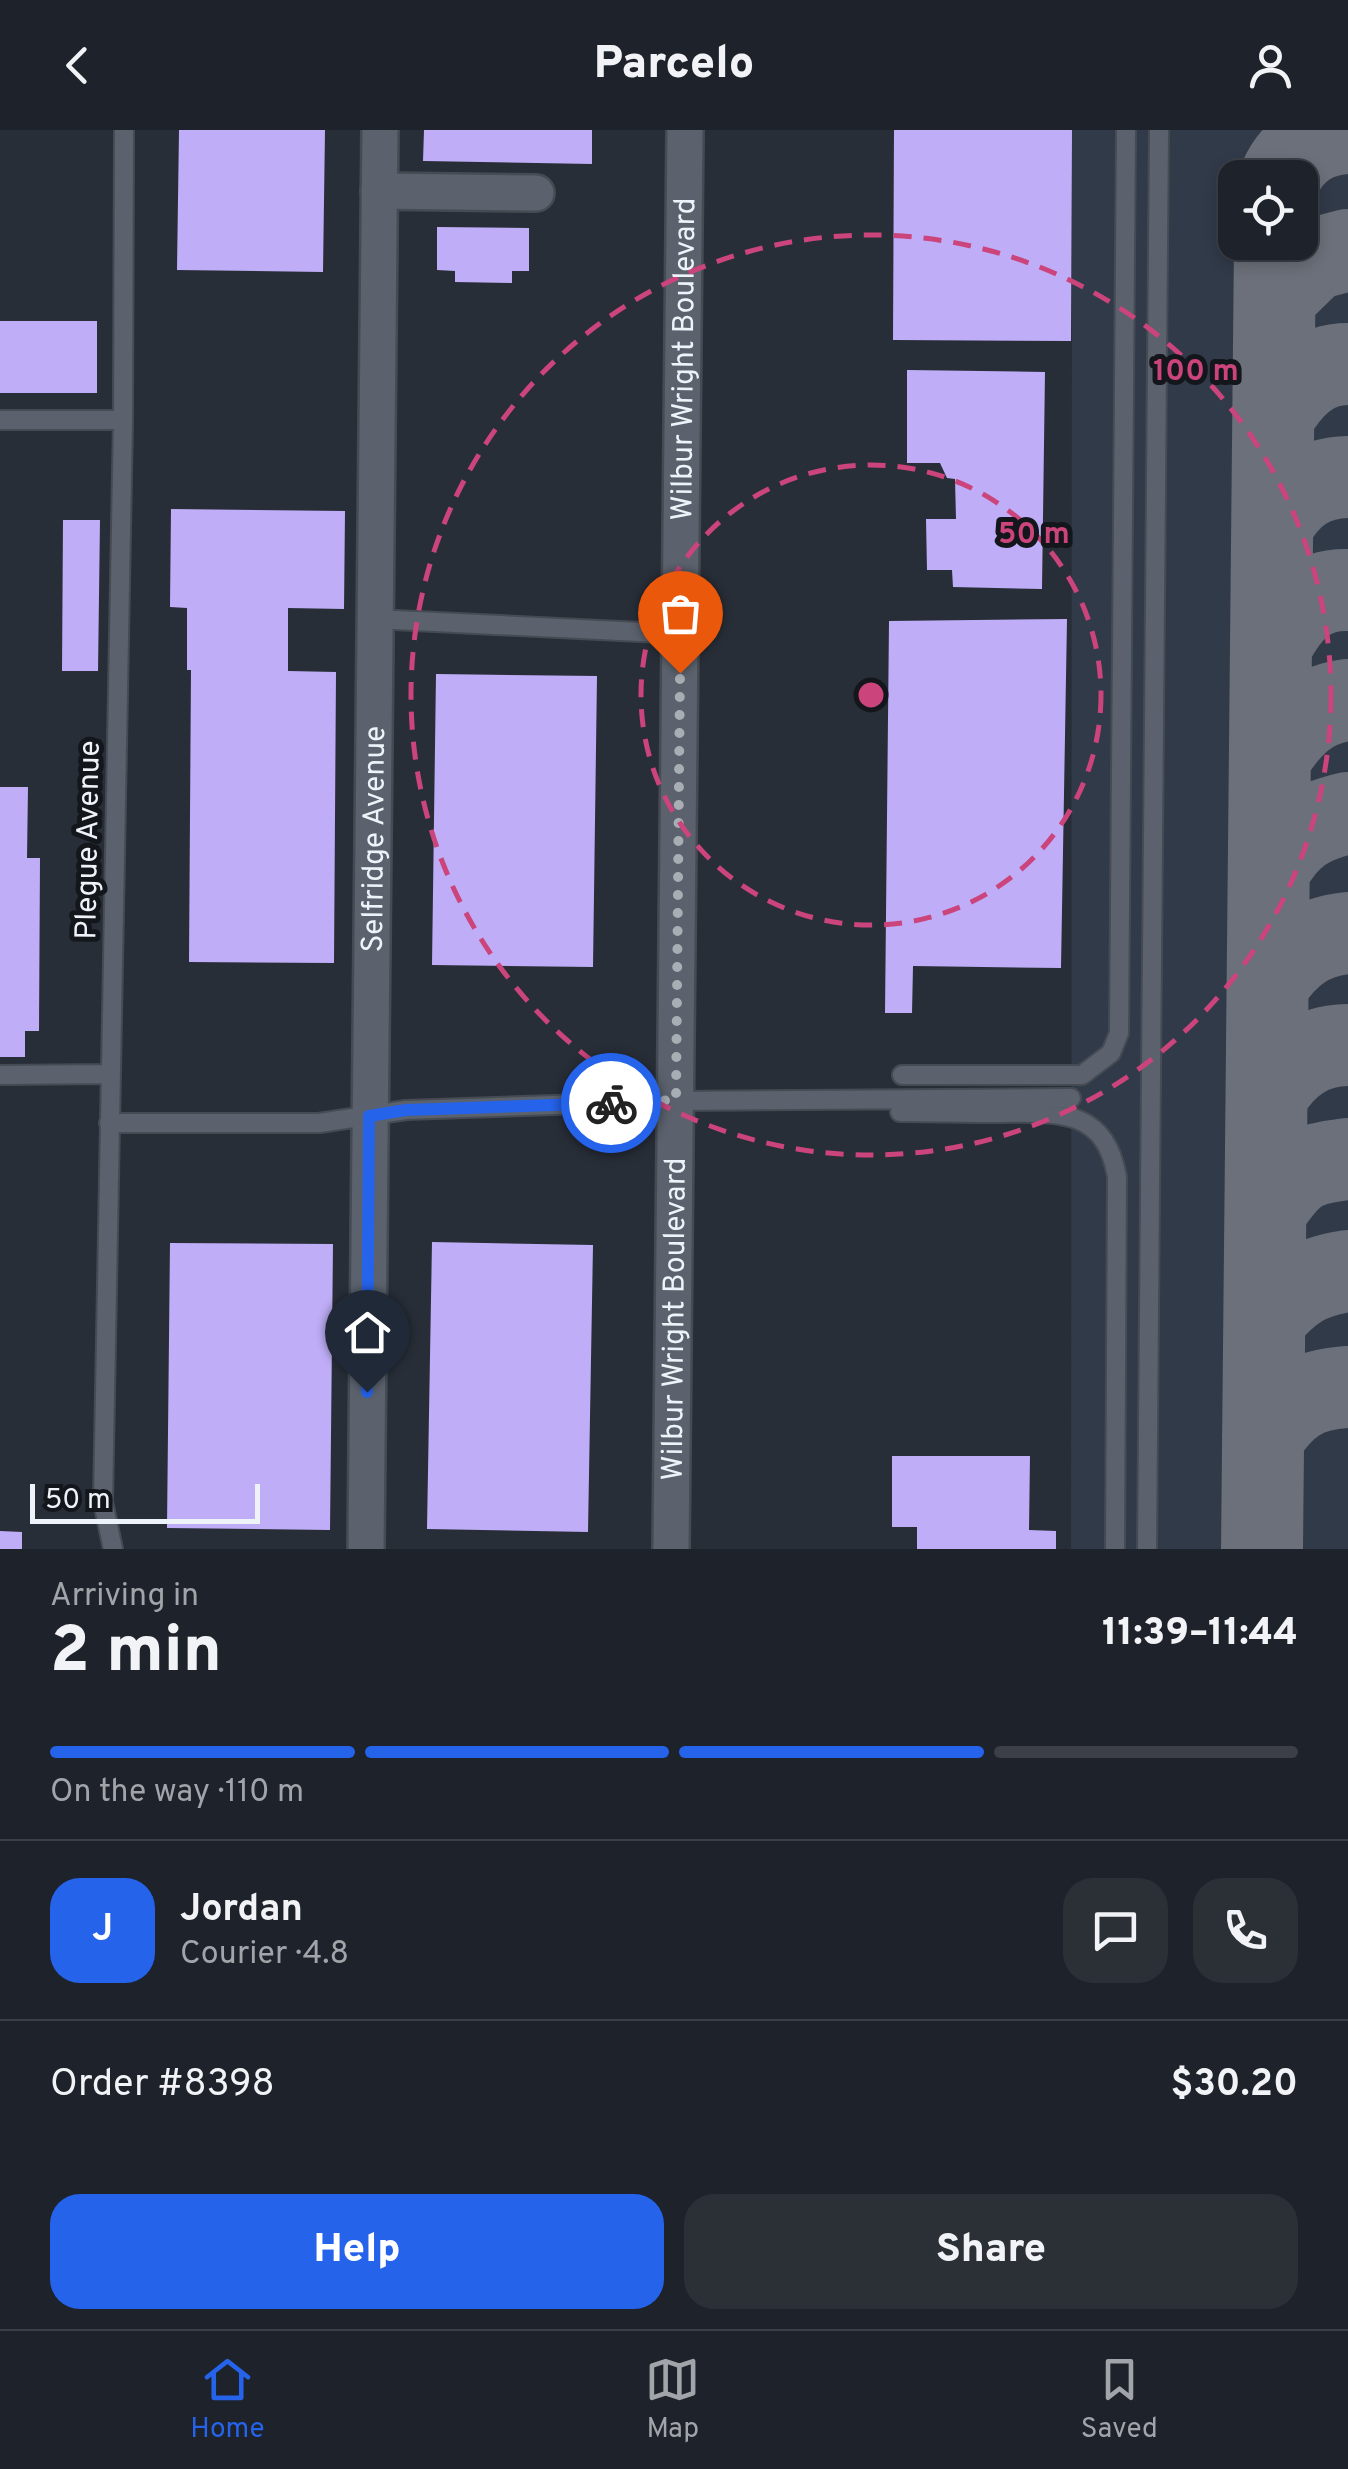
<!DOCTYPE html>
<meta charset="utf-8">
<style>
:root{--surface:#1e222a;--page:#2b2f36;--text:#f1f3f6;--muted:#a1a4a8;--line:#3c3f47;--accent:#2563eb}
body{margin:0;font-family:Overpass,sans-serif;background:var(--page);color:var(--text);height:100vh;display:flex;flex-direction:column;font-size:38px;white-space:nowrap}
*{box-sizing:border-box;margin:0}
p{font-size:32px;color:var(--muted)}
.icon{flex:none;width:55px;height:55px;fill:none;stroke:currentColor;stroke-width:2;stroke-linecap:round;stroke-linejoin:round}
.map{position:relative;height:1419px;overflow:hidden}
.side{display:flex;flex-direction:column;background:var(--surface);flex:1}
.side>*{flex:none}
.controls{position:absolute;left:1218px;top:30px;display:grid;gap:20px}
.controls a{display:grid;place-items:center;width:100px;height:100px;border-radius:20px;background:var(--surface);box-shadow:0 5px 15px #0003,0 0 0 2px var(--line);font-size:50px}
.scale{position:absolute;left:30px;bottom:25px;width:230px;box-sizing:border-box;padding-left:10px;border:5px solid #eef3f9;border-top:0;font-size:28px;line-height:35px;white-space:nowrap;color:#eef3f9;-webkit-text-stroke:8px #13161b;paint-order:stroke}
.pin{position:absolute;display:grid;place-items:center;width:85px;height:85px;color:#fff;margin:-102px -42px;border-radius:50% 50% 50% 0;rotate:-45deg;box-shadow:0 0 10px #0007}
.pin .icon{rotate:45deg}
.courier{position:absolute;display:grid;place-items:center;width:100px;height:100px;margin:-50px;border:8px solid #2563eb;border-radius:50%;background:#fff;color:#222;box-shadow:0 2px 12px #0007}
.overview em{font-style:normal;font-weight:800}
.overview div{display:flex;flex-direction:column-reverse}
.overview{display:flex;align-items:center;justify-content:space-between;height:170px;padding:0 50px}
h1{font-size:65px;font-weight:800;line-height:75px}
.bar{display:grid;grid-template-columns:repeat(4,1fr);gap:15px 10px;align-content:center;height:120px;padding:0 50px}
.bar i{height:12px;border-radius:8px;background:var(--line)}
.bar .current{background:var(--accent)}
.bar p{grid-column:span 4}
.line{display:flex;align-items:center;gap:25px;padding:0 50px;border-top:2px solid var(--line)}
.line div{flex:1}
.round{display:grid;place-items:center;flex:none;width:105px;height:105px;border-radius:30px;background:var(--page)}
.primary-button{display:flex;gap:20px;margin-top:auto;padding:20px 50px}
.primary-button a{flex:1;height:115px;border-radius:30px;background:var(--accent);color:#fff;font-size:40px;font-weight:800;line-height:115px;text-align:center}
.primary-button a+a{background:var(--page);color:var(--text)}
header{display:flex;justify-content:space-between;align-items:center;height:130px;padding:0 50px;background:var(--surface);font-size:45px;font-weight:800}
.dock{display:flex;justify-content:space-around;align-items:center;height:140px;border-top:2px solid var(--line);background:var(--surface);font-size:28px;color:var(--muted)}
.dock a{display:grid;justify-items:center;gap:5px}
.dock .current{color:var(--accent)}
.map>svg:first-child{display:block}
.built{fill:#313a49;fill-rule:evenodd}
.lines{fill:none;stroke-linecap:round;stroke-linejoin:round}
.taxiway{stroke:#6b707a;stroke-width:82}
.building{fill:#bfaef7}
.service-casing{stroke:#464b53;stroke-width:22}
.minor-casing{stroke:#464b53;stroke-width:40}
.service{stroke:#5b626d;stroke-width:18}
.minor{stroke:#5b626d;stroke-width:35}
.done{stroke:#a9aeb5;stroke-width:10;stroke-dasharray:0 18}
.route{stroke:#2563eb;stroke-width:12}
.ring{fill:none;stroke:#cb447b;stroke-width:5;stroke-dasharray:18 12}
.labels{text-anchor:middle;stroke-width:10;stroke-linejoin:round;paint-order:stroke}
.street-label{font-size:30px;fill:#eef3f9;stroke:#13161b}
.centre{fill:#cb447b;stroke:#13161b;stroke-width:5}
.ring-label{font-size:30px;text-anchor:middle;font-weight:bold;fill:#cb447b;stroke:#13161b;stroke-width:10;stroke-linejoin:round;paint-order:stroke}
</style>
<header><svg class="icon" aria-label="back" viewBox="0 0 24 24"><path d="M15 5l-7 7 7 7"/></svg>Parcelo<svg class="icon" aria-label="person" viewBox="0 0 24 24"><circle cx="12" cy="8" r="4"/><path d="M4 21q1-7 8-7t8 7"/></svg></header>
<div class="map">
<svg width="1348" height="1419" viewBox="0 0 1348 1419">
<rect width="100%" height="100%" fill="#282e38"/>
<!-- built -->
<path class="built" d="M1072 0H1348V1419H1071ZM1235 48H1300V112H1235Z"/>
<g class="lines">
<!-- taxiway -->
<path class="taxiway" d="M1280 48C1293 19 1316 5 1348 3
M1275 167 1314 129 1348 120
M1274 285C1292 257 1312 234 1348 234
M1273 394C1291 363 1312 348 1348 347
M1272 514C1290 481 1309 459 1348 460
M1271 626C1291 595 1310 575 1348 570
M1270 739C1289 704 1310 692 1348 683
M1269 853C1290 822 1311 807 1348 803
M1268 964C1286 934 1312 915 1348 915
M1266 1080C1293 1041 1300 1035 1348 1029
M1265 1189C1290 1159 1309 1147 1348 1141
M1263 1307C1287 1272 1305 1260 1348 1257
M1262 1419 1275 112"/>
</g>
<!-- building -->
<path class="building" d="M179 0H325L323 142 177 140Z
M424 0H592V34L423 31Z
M894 0H1072L1071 211 893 210Z
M437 97 529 98V141H512V153L455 152V141L437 140Z
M0 191H97V263H0Z
M907 240 1045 242 1042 459 953 457 952 440H927L926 389H956L955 349 947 348 940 333H907Z
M171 379 345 381 344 479 288 478V541L336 542 334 833 189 832 191 540H187V478L170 477Z
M63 390H100L98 541H62Z
M1067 489 1061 838 913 836 912 883H885L889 491Z
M436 544 597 546 593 837 432 835Z
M0 657H28L27 728H40L39 901H25V927H0Z
M432 1112 593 1115 588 1402 427 1399Z
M170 1113 333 1114 330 1400 167 1398Z
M892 1326H1030L1029 1400 1056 1401V1419H917V1397H892Z
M0 1401 22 1402V1419H0Z"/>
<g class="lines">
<defs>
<path id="service" d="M0 290H123
M375 489 681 504
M0 945 110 944
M902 945H1082L1111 923 1119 903 1126 0
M900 982C932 982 964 983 995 983 1053 983 1105 975 1117 1047L1115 1419
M109 993H319L406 980 676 971 1071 968
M113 1419 103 1372 123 290 124 0
M1147 1419 1159 0"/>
<g id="minor">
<path d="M379 61 536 63"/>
<path id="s1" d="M366 1419 380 0"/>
<path id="s2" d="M671 1419 685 0"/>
</g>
</defs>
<!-- service casing -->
<use href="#service" class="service-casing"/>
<!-- minor casing -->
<use href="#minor" class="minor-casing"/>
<!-- service -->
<use href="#service" class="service"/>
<!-- minor -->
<use href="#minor" class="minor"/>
</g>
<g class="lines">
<!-- done -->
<path class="done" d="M611 973 676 970 680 543"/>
<!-- route -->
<path class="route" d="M367 1262 369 986 406 980 611 973"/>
</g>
<!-- distance rings -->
<g class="ring">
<circle cx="871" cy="565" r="230"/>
<circle cx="871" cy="565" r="460"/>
</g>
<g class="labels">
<!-- street labels -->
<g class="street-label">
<text dy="10" stroke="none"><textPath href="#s2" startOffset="1190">Wilbur Wright Boulevard</textPath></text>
<text dy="10" stroke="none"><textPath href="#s1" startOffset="710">Selfridge Avenue</textPath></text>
<text transform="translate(87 710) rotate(-89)" y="10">Plegue Avenue</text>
<text dy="10" stroke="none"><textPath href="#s2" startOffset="230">Wilbur Wright Boulevard</textPath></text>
</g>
</g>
<circle cx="871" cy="565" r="15" class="centre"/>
<g class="ring-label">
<text x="1196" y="250">100 m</text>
<text x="1034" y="413">50 m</text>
</g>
</svg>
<div class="controls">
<a><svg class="icon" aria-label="locate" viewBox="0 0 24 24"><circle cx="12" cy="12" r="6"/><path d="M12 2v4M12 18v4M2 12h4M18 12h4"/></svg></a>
</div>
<div class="scale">50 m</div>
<div class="pin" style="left:680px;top:543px;background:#ea580c"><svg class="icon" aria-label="bag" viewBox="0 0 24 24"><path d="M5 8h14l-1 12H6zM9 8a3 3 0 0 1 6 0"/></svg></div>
<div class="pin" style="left:367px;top:1262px;background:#1f2937"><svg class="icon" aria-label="home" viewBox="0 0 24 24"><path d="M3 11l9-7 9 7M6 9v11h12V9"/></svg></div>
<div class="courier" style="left:611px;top:973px"><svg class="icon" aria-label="bike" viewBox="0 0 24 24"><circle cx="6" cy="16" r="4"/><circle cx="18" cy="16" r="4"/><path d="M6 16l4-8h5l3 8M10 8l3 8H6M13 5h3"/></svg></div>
</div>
<section class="side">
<div class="overview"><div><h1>2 min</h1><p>Arriving in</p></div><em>11:39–11:44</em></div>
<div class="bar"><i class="current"></i><i class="current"></i><i class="current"></i><i></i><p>On the way · 110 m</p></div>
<div class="line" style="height:180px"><b class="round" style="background:var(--accent);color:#fff">J</b><div><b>Jordan</b><p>Courier · 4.8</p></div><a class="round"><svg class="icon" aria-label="chat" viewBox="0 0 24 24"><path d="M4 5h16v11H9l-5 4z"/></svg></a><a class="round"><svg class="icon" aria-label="phone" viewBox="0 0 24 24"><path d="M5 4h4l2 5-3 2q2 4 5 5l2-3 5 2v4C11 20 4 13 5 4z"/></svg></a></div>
<div class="line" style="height:130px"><div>Order #8398</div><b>$30.20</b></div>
<div class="primary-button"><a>Help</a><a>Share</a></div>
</section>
<nav class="dock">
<a class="current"><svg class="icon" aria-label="home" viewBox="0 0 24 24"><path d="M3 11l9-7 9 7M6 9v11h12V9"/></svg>Home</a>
<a><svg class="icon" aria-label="map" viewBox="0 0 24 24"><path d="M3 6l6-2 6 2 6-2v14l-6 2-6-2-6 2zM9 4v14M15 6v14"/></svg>Map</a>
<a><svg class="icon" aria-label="saved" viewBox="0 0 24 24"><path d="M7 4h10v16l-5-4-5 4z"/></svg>Saved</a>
</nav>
